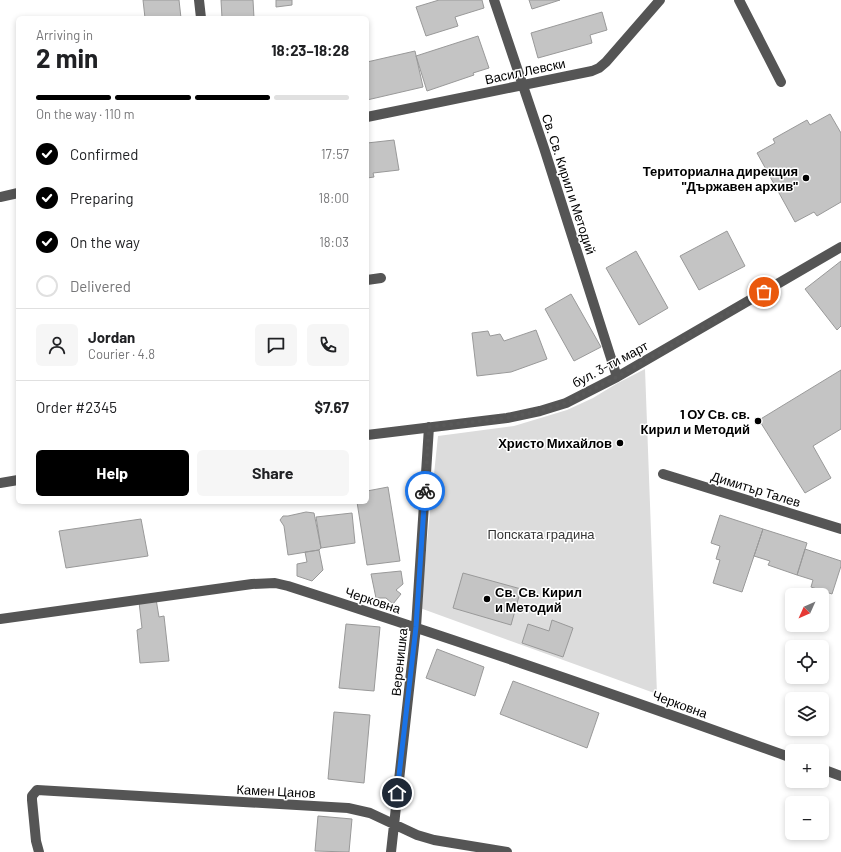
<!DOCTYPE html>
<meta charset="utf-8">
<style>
:root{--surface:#fff;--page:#f6f6f6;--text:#202124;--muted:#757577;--line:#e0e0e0;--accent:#000}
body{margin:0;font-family:Barlow,sans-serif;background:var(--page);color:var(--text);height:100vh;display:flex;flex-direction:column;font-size:15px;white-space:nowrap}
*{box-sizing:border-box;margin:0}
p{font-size:13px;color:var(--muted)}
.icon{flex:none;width:22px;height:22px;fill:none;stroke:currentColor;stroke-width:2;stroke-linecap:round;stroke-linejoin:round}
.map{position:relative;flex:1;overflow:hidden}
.side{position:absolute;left:16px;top:16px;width:353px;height:488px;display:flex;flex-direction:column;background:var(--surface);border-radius:6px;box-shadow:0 2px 6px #0003}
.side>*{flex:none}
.needle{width:26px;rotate:225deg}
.tools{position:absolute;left:785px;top:588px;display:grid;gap:8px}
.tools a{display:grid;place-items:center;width:44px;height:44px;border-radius:6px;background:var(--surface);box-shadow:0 2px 6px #0003;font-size:20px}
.pin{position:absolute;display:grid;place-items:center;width:34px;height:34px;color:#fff;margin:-17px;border:2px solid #fff;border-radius:50%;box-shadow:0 1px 4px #0007}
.courier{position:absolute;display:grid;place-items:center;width:40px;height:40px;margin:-20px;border:3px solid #1a73e8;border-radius:50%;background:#fff;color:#222;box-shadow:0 1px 5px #0007}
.head em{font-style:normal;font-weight:700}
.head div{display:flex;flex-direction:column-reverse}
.head{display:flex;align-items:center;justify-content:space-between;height:68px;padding:0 20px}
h1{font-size:26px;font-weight:700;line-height:30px}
.bar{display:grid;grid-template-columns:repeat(4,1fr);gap:6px 4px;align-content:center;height:48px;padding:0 20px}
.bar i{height:5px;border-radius:3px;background:var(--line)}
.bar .current{background:var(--accent)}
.bar p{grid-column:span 4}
.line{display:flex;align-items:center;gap:10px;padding:0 20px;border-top:1px solid var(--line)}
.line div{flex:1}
.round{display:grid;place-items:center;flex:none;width:42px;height:42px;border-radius:6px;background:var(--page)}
ol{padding:0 20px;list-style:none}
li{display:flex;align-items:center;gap:12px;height:44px}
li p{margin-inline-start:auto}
li .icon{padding:4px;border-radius:50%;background:var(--accent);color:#fff;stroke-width:4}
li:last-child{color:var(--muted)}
li i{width:22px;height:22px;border:2px solid var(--line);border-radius:50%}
.cta{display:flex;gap:8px;margin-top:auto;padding:8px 20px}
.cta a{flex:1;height:46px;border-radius:6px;background:var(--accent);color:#fff;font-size:16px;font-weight:700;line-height:46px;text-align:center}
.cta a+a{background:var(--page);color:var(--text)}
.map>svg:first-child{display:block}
.green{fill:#dcdcdc}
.building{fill:#c4c4c4;stroke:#999}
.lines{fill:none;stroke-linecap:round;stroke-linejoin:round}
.minor{stroke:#555;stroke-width:10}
.done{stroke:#595959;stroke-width:4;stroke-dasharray:0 7.2}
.route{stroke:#1a73e8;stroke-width:5}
.poi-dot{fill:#000;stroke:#fff;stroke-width:1.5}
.labels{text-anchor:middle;stroke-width:3;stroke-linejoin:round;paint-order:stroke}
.street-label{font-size:13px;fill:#000;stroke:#fff}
.poi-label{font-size:13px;font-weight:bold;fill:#000;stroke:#fff;text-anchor:end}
.park-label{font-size:13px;fill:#333;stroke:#fff}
</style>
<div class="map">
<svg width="841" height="852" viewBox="0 0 841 852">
<rect width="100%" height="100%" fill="#fff"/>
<!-- green -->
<path class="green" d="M645 369 657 694 420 608 438 436 514 426 567 410 593 398 616 384Z"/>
<!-- building -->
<path class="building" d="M143 0H179L181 18H145Z
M221 0H253L254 18H222Z
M276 0H292V5L276 7Z
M439 0H482L484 8 455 17 458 26 426 36 416 7Z
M529 0H560L532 9Z
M602 12 607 30 590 35 592 43 538 58 531 33Z
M478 36 489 68 473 73 474 75 427 91 416 56Z
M415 51 423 87 367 100V62Z
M830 114 841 133V202L817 216 814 212 795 222 757 153 775 143 773 139 807 120 810 125Z
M394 140 399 170 373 173 374 177 367 178V143Z
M727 231 745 266 699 290 680 256Z
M636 251 668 308 639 325 606 268Z
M841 261V326L837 330 805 289Z
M571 294 601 347 574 361 545 309Z
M536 330 547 359 511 372 477 376 472 333 488 331 490 336 500 334 504 341Z
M841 370V429L813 446 831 478 805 493 759 420Z
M388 487 400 561 367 565 357 502H367V491Z
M306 512 314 513 321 548 319 550 288 555 284 526 280 520 283 516H288Z
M352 513 355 543 321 548 316 517Z
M720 515 763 529 742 592 713 583 720 560 716 559 720 546 711 543Z
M141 519 148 556 66 568 59 531Z
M763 529 807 543 797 575 768 565 770 561 754 556Z
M805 549 841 561V566L832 594 811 587 813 580 797 575Z
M319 550 323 570 312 581 297 576V564L307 562 305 552Z
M401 571 403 584 396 590 401 594 393 604 386 598H376L371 574Z
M463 573 521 589 511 625 453 608Z
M156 599 159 617 164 616 169 661 140 663 137 630 142 628 139 602Z
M552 620 573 628 563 657 522 643 528 624 549 631Z
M346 624 380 627 374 691 339 688Z
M437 649 484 667 475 696 426 678Z
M513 681 599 713 587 748 500 714Z
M334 712 370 715 364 783 328 779Z
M318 816 352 819 349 852 315 851Z"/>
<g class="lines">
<!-- minor -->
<path class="minor" d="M199 0 201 18
M494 0 544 148 617 377
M739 0 781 82
M367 117 592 71 599 68 606 62 660 0
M0 197 18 193
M367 280 381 278
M367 435 507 418 540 411 566 403 617 377 841 247
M663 474 841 529
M0 483 18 480
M0 619 252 584 275 583 288 586C457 640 625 698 792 758
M822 769 841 776
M39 852 36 841 32 800V796L37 790 348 808 370 813 417 835 434 840 507 852
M391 852 416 627 429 427"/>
</g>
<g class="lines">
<!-- done -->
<path class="done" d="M425 491 429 427 507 418 540 411 566 403 617 377 764 292"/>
<!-- route -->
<path class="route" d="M397 793 416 627 425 491"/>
</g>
<!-- markers -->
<g class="poi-dot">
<circle cx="806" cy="178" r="4"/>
<circle cx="758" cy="421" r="4"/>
<circle cx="620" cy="443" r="4"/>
<circle cx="487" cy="599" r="4"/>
</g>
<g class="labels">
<!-- street labels -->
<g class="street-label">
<text transform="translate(525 71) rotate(-12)" y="5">Васил Левски</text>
<text transform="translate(569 184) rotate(72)" y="5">Св. Св. Кирил и Методий</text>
<text transform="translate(610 364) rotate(-28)" y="5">бул. 3-ти март</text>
<text transform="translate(756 489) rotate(17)" y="5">Димитър Талев</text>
<text transform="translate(373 600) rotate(18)" y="5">Черковна</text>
<text transform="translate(399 662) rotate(-84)" y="5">Веренишка</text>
<text transform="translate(680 704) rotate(20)" y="5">Черковна</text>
<text transform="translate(276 791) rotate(3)" y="5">Камен Цанов</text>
</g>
<!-- poi labels -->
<g class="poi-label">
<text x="798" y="176">Териториална дирекция<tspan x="798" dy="15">"Държавен архив"</tspan></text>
<text x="750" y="419">1 ОУ Св. св.<tspan x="750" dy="15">Кирил и Методий</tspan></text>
<text x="612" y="448">Христо Михайлов</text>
<text x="495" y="597" text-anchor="start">Св. Св. Кирил<tspan x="495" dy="15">и Методий</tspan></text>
</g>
<!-- park labels -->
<g class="park-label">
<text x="541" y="539">Попската градина</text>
</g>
</g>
</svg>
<div class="tools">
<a><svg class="needle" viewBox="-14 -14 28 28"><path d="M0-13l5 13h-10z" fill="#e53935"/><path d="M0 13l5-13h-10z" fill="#757577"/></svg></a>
<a><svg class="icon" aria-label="locate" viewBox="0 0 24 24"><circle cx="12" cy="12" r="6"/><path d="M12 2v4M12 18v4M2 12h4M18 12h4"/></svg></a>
<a><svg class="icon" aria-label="layers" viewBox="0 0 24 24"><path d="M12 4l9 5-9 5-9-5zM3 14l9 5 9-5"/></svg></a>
<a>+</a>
<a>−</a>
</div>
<div class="pin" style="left:764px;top:292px;background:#ea580c"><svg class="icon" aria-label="bag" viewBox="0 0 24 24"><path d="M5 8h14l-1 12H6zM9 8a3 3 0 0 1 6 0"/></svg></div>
<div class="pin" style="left:397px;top:793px;background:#1f2937"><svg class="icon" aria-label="home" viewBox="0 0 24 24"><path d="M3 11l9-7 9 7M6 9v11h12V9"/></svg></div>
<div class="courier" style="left:425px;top:491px"><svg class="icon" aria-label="bike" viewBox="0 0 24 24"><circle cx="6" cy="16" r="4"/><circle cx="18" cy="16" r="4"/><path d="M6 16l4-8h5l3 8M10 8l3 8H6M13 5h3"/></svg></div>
<section class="side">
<div class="head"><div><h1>2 min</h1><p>Arriving in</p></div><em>18:23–18:28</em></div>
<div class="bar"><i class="current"></i><i class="current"></i><i class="current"></i><i></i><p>On the way · 110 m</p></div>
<ol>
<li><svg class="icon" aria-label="check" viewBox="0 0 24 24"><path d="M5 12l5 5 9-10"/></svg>Confirmed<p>17:57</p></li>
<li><svg class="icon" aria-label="check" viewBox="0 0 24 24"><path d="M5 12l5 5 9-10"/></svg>Preparing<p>18:00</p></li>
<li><svg class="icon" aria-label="check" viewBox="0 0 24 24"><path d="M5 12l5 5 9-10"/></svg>On the way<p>18:03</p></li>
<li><i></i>Delivered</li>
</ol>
<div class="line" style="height:72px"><a class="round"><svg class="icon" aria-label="person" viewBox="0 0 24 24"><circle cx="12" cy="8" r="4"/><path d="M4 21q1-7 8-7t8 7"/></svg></a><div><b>Jordan</b><p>Courier · 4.8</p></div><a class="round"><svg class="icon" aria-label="chat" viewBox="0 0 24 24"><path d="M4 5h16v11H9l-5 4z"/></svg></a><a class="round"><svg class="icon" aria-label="phone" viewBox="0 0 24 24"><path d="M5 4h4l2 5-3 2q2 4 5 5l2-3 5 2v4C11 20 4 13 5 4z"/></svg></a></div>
<div class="line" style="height:52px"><div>Order #2345</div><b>$7.67</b></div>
<div class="cta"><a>Help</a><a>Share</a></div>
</section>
</div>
